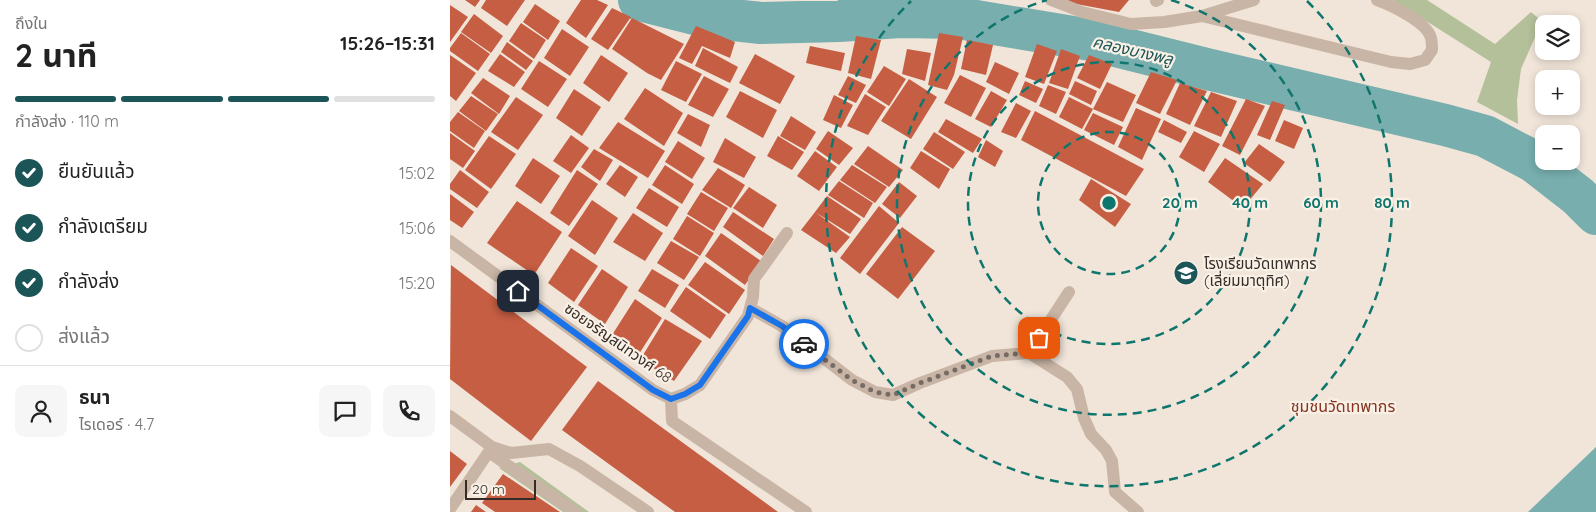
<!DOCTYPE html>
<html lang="th">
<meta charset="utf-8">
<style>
:root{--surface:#fff;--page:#f6f6f6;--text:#222;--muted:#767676;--line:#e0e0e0;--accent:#1c5557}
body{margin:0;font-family:Quicksand,"Noto Sans Thai",sans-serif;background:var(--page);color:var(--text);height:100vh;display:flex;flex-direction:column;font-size:19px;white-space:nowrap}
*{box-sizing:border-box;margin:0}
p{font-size:16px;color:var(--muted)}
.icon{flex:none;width:28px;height:28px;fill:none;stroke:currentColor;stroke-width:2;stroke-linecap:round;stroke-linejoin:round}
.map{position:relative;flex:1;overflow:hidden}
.details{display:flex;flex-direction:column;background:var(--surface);width:450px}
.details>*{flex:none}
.fabs{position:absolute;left:1085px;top:15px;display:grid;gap:10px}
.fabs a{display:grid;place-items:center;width:45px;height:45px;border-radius:10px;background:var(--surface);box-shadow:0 2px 8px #0003;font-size:25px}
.scale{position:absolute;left:15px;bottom:12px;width:71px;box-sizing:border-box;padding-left:5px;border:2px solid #352b27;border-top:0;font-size:14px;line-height:18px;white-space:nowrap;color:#352b27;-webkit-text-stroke:4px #f9f0e6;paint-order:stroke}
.pin{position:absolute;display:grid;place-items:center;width:42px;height:42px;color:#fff;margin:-21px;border-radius:10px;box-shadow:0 2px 8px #0006}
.courier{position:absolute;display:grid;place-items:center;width:50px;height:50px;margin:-25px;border:4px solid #1a73e8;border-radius:50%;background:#fff;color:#222;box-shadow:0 1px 6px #0007}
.overview em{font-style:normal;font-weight:700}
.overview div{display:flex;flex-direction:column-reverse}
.overview{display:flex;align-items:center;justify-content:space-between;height:85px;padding:0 15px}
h1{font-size:32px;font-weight:700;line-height:38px}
.bar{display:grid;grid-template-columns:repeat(4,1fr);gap:8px 5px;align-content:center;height:60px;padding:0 15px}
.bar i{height:6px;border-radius:4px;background:var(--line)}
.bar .active{background:var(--accent)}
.bar p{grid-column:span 4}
.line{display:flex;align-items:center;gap:12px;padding:0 15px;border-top:1px solid var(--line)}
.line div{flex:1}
.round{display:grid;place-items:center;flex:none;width:52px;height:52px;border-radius:10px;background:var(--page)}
ol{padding:0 15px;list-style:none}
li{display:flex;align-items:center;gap:15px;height:55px}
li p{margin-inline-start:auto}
li .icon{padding:5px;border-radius:50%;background:var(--accent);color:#fff;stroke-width:4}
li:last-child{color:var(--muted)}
li i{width:28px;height:28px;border:2px solid var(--line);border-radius:50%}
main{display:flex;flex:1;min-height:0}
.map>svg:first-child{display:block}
.green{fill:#b4c09a}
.water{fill:#78aeae}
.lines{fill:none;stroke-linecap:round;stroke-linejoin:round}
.river{stroke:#78aeae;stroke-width:42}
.building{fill:#c65e43}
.minor{stroke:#c9b5a5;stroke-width:12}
.done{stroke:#776c65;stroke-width:5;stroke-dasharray:0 9}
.route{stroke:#1a73e8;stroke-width:6}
.ring{fill:none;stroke:#0f766e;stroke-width:2.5;stroke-dasharray:9 6}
.labels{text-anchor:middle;stroke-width:4.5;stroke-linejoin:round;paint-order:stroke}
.poi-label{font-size:15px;fill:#352b27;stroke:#f9f0e6;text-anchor:start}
.street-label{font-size:15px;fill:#352b27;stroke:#f9f0e6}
.water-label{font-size:16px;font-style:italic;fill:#1c5557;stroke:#f9f0e6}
.neighbourhood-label{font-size:16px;fill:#843420;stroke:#f9f0e6}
.centre{fill:#0f766e;stroke:#f9f0e6;stroke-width:2.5}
.ring-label{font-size:15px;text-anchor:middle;font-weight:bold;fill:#0f766e;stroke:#f9f0e6;stroke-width:4.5;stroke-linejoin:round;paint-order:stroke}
</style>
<main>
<section class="details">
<div class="overview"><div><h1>2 นาที</h1><p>ถึงใน</p></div><em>15:26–15:31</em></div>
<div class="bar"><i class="active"></i><i class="active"></i><i class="active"></i><i></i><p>กำลังส่ง · 110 m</p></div>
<ol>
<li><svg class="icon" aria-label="check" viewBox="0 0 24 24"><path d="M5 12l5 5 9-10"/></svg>ยืนยันแล้ว<p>15:02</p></li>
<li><svg class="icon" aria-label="check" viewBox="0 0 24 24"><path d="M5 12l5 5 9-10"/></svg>กำลังเตรียม<p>15:06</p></li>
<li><svg class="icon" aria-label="check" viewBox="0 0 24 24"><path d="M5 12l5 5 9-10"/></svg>กำลังส่ง<p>15:20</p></li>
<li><i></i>ส่งแล้ว</li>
</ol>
<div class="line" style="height:90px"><a class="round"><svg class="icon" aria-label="person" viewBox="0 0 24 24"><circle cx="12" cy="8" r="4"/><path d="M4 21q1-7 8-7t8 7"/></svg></a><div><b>ธนา</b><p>ไรเดอร์ · 4.7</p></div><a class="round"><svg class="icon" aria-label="chat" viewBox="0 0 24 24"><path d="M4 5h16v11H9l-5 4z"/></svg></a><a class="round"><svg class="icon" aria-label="phone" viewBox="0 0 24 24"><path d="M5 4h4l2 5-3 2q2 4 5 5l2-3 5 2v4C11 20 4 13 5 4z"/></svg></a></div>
</section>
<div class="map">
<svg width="1146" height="512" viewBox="0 0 1146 512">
<rect width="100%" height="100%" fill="#f1e5d9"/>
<!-- green -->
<path class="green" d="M943 0H977L1045 44 1081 12 1092 21 1071 69 1067 100 1068 124 1027 102 1041 62Z
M70 462 139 512H113L49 468Z"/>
<!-- water -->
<path class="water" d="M1146 447V512H1078Z"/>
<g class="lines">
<!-- river -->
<path class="river" d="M189 0 256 17 311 23 389 21 451 17 508 18 641 40 757 69 995 125 1035 136 1083 161 1128 196 1146 214"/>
</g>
<!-- building -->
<path class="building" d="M15 0H30L25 7Z
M36 0H75L57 26 31 8Z
M131 0H147L158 5 136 38 116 23Z
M618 0H679L669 12 621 3Z
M85 4 110 21 98 40 73 22Z
M0 5 18 17 0 42Z
M162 8 181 17 158 50 141 39Z
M24 14 53 36 41 53 11 32Z
M182 18 234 44 211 80 197 73 162 49Z
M71 23 96 40 84 59 59 41Z
M246 26 285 42 280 58 252 46 242 64 229 58Z
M112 29 139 47 120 76 94 58Z
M11 33 40 54 28 71 0 51V48Z
M489 33 513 37 504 75 497 90 478 85Z
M406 36 431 40 421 79 398 73Z
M517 40 543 45 536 75 511 69Z
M57 42 83 61 76 70 51 52Z
M587 44 607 51 594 84 575 77Z
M360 46 395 53 391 71 356 63Z
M253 48 288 67 280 83 245 66Z
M457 49 481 53 475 81 452 74Z
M611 49 630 56 618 89 599 83Z
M50 54 75 72 64 87 38 71Z
M305 54 345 76 330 104 289 83Z
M0 55 26 73 6 101 0 96Z
M151 55 178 73 159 102 133 83Z
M639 55 662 64 650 89 627 78Z
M89 61 117 79 98 107 71 89Z
M226 61 252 74 236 102 211 90Z
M545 62 569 73 559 94 536 82Z
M434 66 456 79 439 106 417 92Z
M701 72 727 80 710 114 686 103Z
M510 75 536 88 521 117 494 103Z
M254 76 279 89 263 117 238 105Z
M398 76 416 85 406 103 388 95Z
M33 78 60 96 49 114 21 93Z
M459 79 487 97 461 139 431 121Z
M575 81 593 89 586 103 569 95Z
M625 81 647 91 641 105 619 94Z
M657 82 686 95 673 122 643 109Z
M730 83 757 91 740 125 716 114Z
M598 85 616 92 606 114 589 106Z
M195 88 233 113 214 146 174 119Z
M124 89 151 107 132 136 106 118Z
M290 91 327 110 313 138 276 117Z
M541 91 557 100 541 127 525 119Z
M761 92 787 101 771 137 744 126Z
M415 94 436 107 418 135 397 126Z
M384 95 403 105 391 128 373 120Z
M21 96 48 114 36 131 9 111Z
M66 97 93 115 68 150 41 132Z
M619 97 643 109 632 129 609 117Z
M796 99 815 106 790 155 772 146Z
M822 101 835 105 820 140 807 135Z
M566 103 581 111 566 138 551 132Z
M686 108 711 119 692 160 668 147Z
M585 111 694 169 676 196 571 140Z
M8 112 35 131 24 148 0 131V122Z
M643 113 673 127 664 145 634 130Z
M238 114 260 125 251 147 227 133Z
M341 116 366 132 355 150 330 136Z
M496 119 532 139 523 153 488 132Z
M714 120 737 132 731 143 708 132Z
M834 120 853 128 844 149 825 141Z
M168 122 215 151 198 178 149 148Z
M378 131 403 148 389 165 366 149Z
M744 131 770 144 754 172 729 157Z
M484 132 515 152 503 169 473 149Z
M0 133 25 151 13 168 0 159Z
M121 135 139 148 121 173 103 161Z
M39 136 66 154 41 189 15 170Z
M328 136 354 152 342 170 317 156Z
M275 138 306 157 294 178 263 162Z
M536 140 553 151 545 167 528 157Z
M228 141 255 158 242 179 215 162Z
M809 144 835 162 820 182 794 163Z
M418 146 453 170 439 187 404 164Z
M144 149 163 160 150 181 131 167Z
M365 151 387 167 369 191 347 176Z
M471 151 500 169 489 189 460 168Z
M83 158 110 176 91 204 65 186Z
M775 158 813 184 793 208 758 182Z
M170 165 188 177 175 197 156 184Z
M215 165 244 184 232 204 202 185Z
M402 165 437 187 425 203 390 180Z
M268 168 295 185 281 208 252 190Z
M10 170 39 192 27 208 0 189V184Z
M127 170 148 184 119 226 100 213Z
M641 179 681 204 665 227 629 200Z
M389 181 423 203 414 218 378 195Z
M449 182 467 196 450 218 432 204Z
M299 187 327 205 313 228 283 208Z
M199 188 229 207 217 227 186 208Z
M251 192 278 208 264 231 237 214Z
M0 194 24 212 12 228 0 220Z
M377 196 411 219 400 234 365 212Z
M142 200 168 218 145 255 118 236Z
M67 201 112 232 84 275 37 243Z
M429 206 449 223 410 274 390 258Z
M283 212 324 239 313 256 273 227Z
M365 212 400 237 386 253 351 230Z
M183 213 213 233 195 261 163 242Z
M237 216 264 233 250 256 223 239Z
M452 227 485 251 448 299 416 274Z
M271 233 311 261 295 285 255 256Z
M221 241 249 257 234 280 207 263Z
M121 248 148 266 124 302 98 283Z
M255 262 295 290 279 314 238 285Z
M1 265 137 367 81 441 0 379Z
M152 269 178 287 155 324 128 305Z
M202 269 229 285 215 308 188 291Z
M236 287 276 315 260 339 220 311Z
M185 299 212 318 189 354 162 335Z
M215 319 252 341 224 381 190 360Z
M148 381 328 512H225L112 430Z
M0 451 17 464 0 487Z
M53 474 110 512H45L32 503Z
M26 505 36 512H21Z"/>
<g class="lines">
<!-- minor -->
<path class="minor" d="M601 0 632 12 681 24 714 22 752 16 804 0
M706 1 708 0
M752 16 941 62 960 64 975 60 982 50C982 47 982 42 981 38 977 22 941 5 927 0
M0 241 203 390 221 399 235 394 250 385 298 316 303 297 304 279 337 233
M300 308 332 326 402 380 425 392 443 395 470 383 542 356 579 353 617 377 627 389 634 418 641 434 656 450 662 461 665 492 688 512
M579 353 619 292
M221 399 222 421 356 512
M0 416 42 447 0 509
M42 447 61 453 99 449 130 466 198 512
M39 452 125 512"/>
</g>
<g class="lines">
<!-- done -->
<path class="done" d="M354 344 402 380 425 392 443 395 470 383 542 356 579 353 589 338"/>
<!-- route -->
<path class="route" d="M68 291 203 390 221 399 235 394 250 385 298 316 300 308 332 326 354 344"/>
</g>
<!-- distance rings -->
<g class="ring">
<circle cx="659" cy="203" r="71"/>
<circle cx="659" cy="203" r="141"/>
<path d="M721 0A212 212 0 1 1 597 0"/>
<path d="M857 1A283 283 0 1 1 461 1"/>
</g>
<!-- icons -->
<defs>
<symbol id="school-disc" viewBox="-11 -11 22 22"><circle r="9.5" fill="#1c5557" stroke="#f9f0e6"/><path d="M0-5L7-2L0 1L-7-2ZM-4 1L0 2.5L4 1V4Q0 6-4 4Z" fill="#fff"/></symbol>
</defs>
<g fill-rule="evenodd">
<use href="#school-disc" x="722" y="259" width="28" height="28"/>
</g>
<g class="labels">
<!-- poi labels -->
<g class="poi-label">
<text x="754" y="269">โรงเรียนวัดเทพากร<tspan x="754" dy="17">(เลี่ยมมาตุทิศ)</tspan></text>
</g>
<!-- street labels -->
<g class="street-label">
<text transform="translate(168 343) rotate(35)" y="5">ซอยจรัญสนิทวงศ์ 68</text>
</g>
<!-- water labels -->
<g class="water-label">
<text transform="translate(683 50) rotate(13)" y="6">คลองบางพลู</text>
</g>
<!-- neighbourhood labels -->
<g class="neighbourhood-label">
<text x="893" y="412">ชุมชนวัดเทพากร</text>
</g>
</g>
<circle cx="659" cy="203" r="8" class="centre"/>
<g class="ring-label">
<text x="730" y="208">20 m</text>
<text x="800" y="208">40 m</text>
<text x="871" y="208">60 m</text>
<text x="942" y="208">80 m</text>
</g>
</svg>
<div class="fabs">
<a><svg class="icon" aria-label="layers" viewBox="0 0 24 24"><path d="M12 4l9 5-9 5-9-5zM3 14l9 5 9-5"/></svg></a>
<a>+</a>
<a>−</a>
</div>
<div class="scale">20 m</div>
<div class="pin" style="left:589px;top:338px;background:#ea580c"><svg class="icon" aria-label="bag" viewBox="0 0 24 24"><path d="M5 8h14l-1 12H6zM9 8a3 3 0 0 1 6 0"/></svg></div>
<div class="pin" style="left:68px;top:291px;background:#1f2937"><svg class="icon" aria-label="home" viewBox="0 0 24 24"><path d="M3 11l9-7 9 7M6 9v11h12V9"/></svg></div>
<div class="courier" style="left:354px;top:344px"><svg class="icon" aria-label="car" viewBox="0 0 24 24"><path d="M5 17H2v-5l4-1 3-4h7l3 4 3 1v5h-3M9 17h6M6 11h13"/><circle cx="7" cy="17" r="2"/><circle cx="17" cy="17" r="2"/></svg></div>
</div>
</main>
